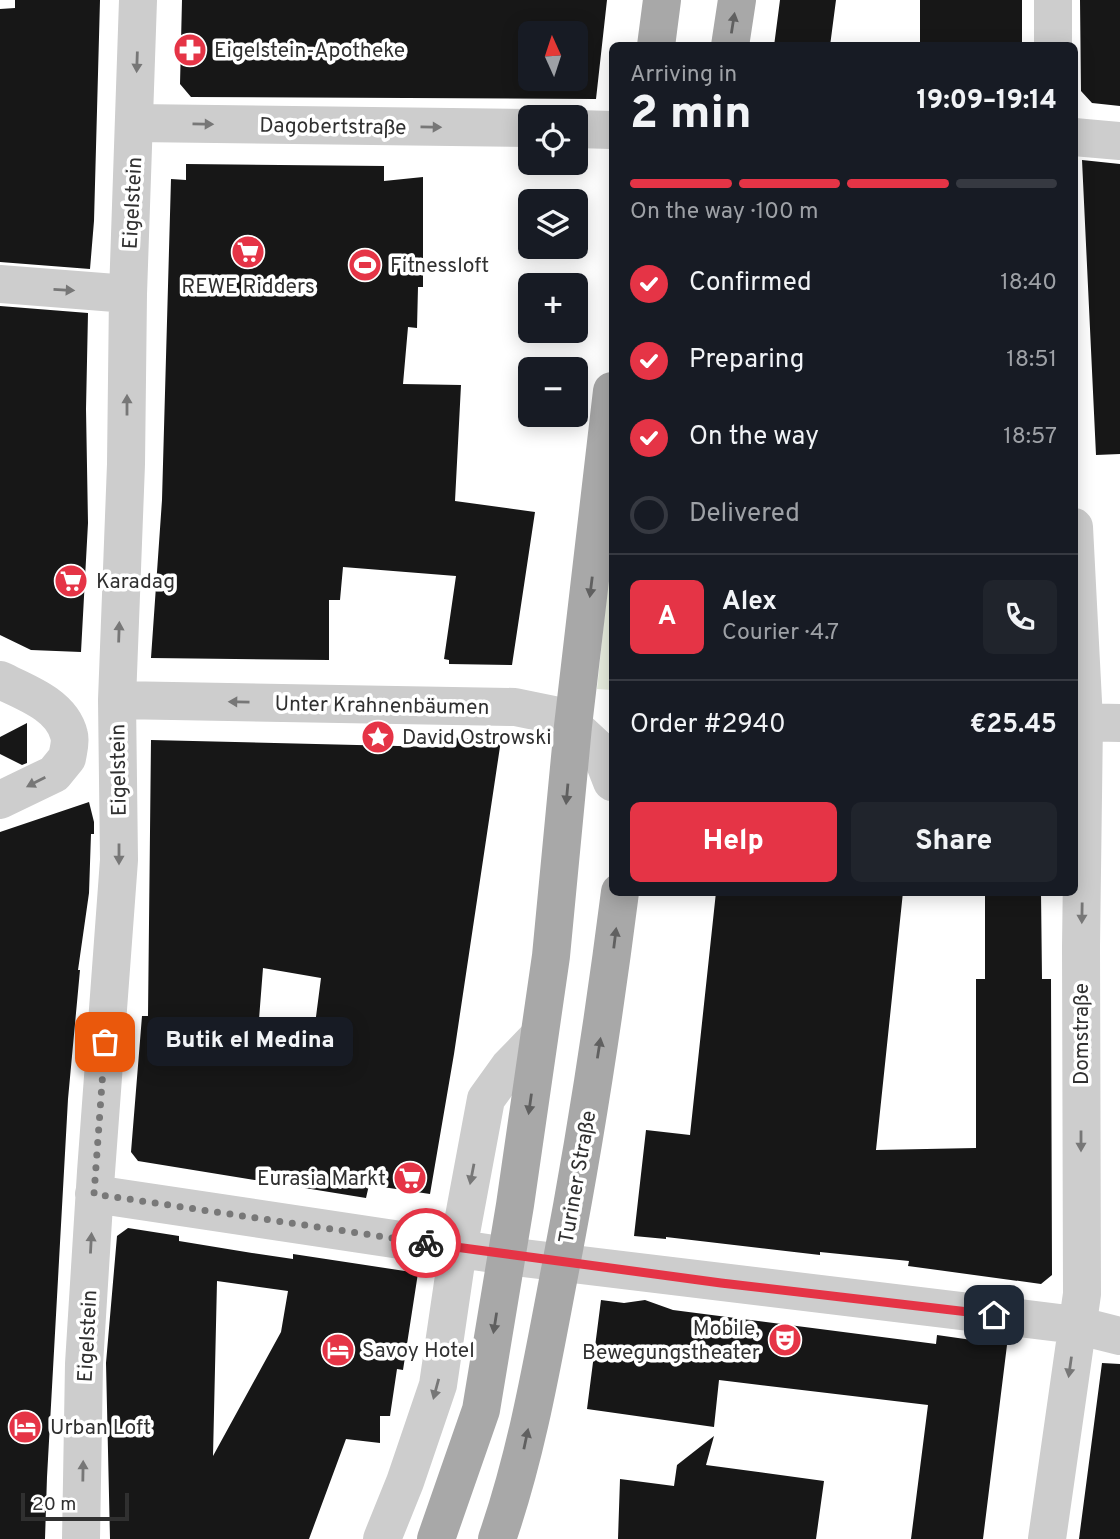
<!DOCTYPE html>
<meta charset="utf-8">
<style>
:root{--surface:#171b24;--page:#20242c;--text:#f1f3f6;--muted:#9ea1a6;--line:#363941;--accent:#e53446}
body{margin:0;font-family:Overpass,sans-serif;background:var(--page);color:var(--text);height:100vh;display:flex;flex-direction:column;font-size:26px;white-space:nowrap}
*{box-sizing:border-box;margin:0}
p{font-size:23px;color:var(--muted)}
.icon{flex:none;width:38px;height:38px;fill:none;stroke:currentColor;stroke-width:2;stroke-linecap:round;stroke-linejoin:round}
.map{position:relative;flex:1;overflow:hidden}
.sheet{position:absolute;left:609px;top:42px;width:469px;height:854px;display:flex;flex-direction:column;background:var(--surface);border-radius:10px;box-shadow:0 4px 18px #0003}
.sheet>*{flex:none}
.needle{width:46px;rotate:357deg}
.tools{position:absolute;left:518px;top:21px;display:grid;gap:14px}
.tools a{display:grid;place-items:center;width:70px;height:70px;border-radius:10px;background:var(--surface);box-shadow:0 4px 18px #0003;font-size:35px}
.scale{position:absolute;left:21px;bottom:18px;width:108px;box-sizing:border-box;padding-left:7px;border:4px solid #303030;border-top:0;font-size:19px;line-height:24px;white-space:nowrap;color:#303030;-webkit-text-stroke:5px #fff;paint-order:stroke}
.pin{position:absolute;display:grid;place-items:center;width:60px;height:60px;color:#fff;margin:-30px;border-radius:14px;box-shadow:0 4px 10px #0006}
.courier{position:absolute;display:grid;place-items:center;width:70px;height:70px;margin:-35px;border:5px solid #e53446;border-radius:50%;background:#fff;color:#222;box-shadow:0 2px 9px #0007}
.bubble{position:absolute;height:49px;border-radius:10px;background:var(--surface);box-shadow:0 4px 18px #0003;font-size:23px;font-weight:800;line-height:49px;text-align:center}
.headline em{font-style:normal;font-weight:800}
.headline div{display:flex;flex-direction:column-reverse}
.headline{display:flex;align-items:center;justify-content:space-between;height:119px;padding:0 21px}
h1{font-size:46px;font-weight:800;line-height:52px}
.bar{display:grid;grid-template-columns:repeat(4,1fr);gap:10px 7px;align-content:center;height:84px;padding:0 21px}
.bar i{height:9px;border-radius:5px;background:var(--line)}
.bar .active{background:var(--accent)}
.bar p{grid-column:span 4}
.line{display:flex;align-items:center;gap:18px;padding:0 21px;border-top:2px solid var(--line)}
.line div{flex:1}
.round{display:grid;place-items:center;flex:none;width:74px;height:74px;border-radius:10px;background:var(--page)}
ol{padding:0 21px;list-style:none}
li{display:flex;align-items:center;gap:21px;height:77px}
li p{margin-inline-start:auto}
li .icon{padding:7px;border-radius:50%;background:var(--accent);color:#fff;stroke-width:4}
li:last-child{color:var(--muted)}
li i{width:38px;height:38px;border:4px solid var(--line);border-radius:50%}
.action{display:flex;gap:14px;margin-top:auto;padding:14px 21px}
.action a{flex:1;height:80px;border-radius:10px;background:var(--accent);color:#fff;font-size:28px;font-weight:800;line-height:80px;text-align:center}
.action a+a{background:var(--page);color:var(--text)}
.map>svg:first-child{display:block}
.green{fill:#e7edde}
.building{fill:#171717;fill-rule:evenodd}
.lines{fill:none;stroke-linecap:round;stroke-linejoin:round}
.minor{stroke:#cdcdcd;stroke-width:38}
.primary{stroke:#a8a8a8;stroke-width:38}
.oneway{fill:#606060}
.oneway2{fill:#777}
.done{stroke:#787878;stroke-width:7;stroke-dasharray:0 12.6}
.route{stroke:#e53446;stroke-width:9}
.labels{text-anchor:middle;stroke-width:7;stroke-linejoin:round;paint-order:stroke}
.poi-label{font-size:21px;fill:#303030;stroke:#fff;text-anchor:start}
.street-label{font-size:21px;fill:#303030;stroke:#fff}
</style>
<div class="map">
<svg width="1120" height="1539" viewBox="0 0 1120 1539">
<rect width="100%" height="100%" fill="#fff"/>
<!-- green -->
<path class="green" d="M612 543V690L597 689Z"/>
<!-- building -->
<path class="building" d="M15 0H100L94 221 90 269 0 262V9L15 8Z
M182 0H607L596 99 191 97 180 84ZM530 33H576V79H530Z
M780 0H836L830 46H774Z
M920 0H1022V46H920Z
M1080 0H1120V106L1092 103 1081 91Z
M1082 160 1120 164V454L1096 455Z
M186 164 384 166V181L423 177V287H418L417 328 408 327 403 384 461 385 455 501 535 512 512 665 449 664V660L444 659 456 576 343 567 340 600H329V660L151 658 162 500 171 179 186 180Z
M0 306 88 313 86 409 88 523 81 652 31 650 0 635Z
M27 723V763L22 765 0 754V737Z
M441 737 501 740 454 1054 430 1194 369 1185 366 1198 138 1161 131 1152 142 1016H148L151 740 439 747ZM263 968 321 978 313 1040 258 1032Z
M89 802 94 822V834H91L89 893 78 970H80L68 1099 47 1477 45 1539H0V832Z
M716 892H903L876 1150 976 1148V979H985V892H1041L1042 979H1051L1052 1275 1041 1284 908 1266 909 1261 820 1252V1255L666 1237V1239L634 1236 646 1130 690 1135Z
M128 1228 179 1236V1241L252 1253 293 1259V1254L418 1273 403 1370 397 1369 390 1416H380V1443L346 1439 309 1539H110L106 1363 117 1236ZM217 1281 288 1291 281 1332 213 1456Z
M601 1300 624 1303 645 1300 673 1310 936 1344 937 1335 1007 1345 983 1539H911L928 1405 719 1380 714 1427 587 1409Z
M1102 1363 1120 1364V1539H1079Z
M714 1436 706 1465 824 1481 816 1539H618L620 1479 674 1486 677 1465Z"/>
<g class="lines">
<!-- minor -->
<path class="minor" d="M1053 0V46
M135 123 530 128
M576 129 612 130
M1074 137 1120 141
M0 284 128 294
M0 680C25 692 62 705 69 735 71 742 68 752 67 758
M117 700 515 707 559 716 573 726 600 751 612 782
M1074 722 1120 723
M0 800 54 774 67 758
M94 1194 507 1256 1076 1325 1120 1336
M81 1539 84 1364 96 1172 119 860 117 700 126 464 128 294 138 0
M382 1539 405 1482 438 1385 458 1249 486 1099 509 1067 539 1036
M1047 1539 1082 1294 1081 947 1084 721 1074 527"/>
<!-- primary -->
<path class="primary" d="M656 46 662 0
M730 46 737 0
M436 1539 481 1410 515 1205 551 956 573 726 612 391
M497 1539C528 1450 543 1358 561 1265 585 1141 604 1017 620 892"/>
</g>
<!-- one-way arrows -->
<defs><path id="oneway-solid" d="M-6-.8H1V-3.2L6.5 0L1 3.2V.8H-6Z" transform="scale(1.75)"/></defs>
<g class="oneway">
<use href="#oneway-solid" transform="translate(733 23) rotate(-81)"/>
<use href="#oneway-solid" transform="translate(591 587) rotate(97)"/>
<use href="#oneway-solid" transform="translate(567 794) rotate(95)"/>
<use href="#oneway-solid" transform="translate(615 938) rotate(-83)"/>
<use href="#oneway-solid" transform="translate(599 1048) rotate(-81)"/>
<use href="#oneway-solid" transform="translate(530 1104) rotate(98)"/>
<use href="#oneway-solid" transform="translate(495 1323) rotate(99)"/>
<use href="#oneway-solid" transform="translate(526 1439) rotate(-78)"/>
</g>
<g class="oneway2">
<use href="#oneway-solid" transform="translate(137 62) rotate(92)"/>
<use href="#oneway-solid" transform="translate(203 124) rotate(1)"/>
<use href="#oneway-solid" transform="translate(431 127) rotate(1)"/>
<use href="#oneway-solid" transform="translate(64 290) rotate(3)"/>
<use href="#oneway-solid" transform="translate(127 405) rotate(-90)"/>
<use href="#oneway-solid" transform="translate(119 632) rotate(-88)"/>
<use href="#oneway-solid" transform="translate(239 702) rotate(-179)"/>
<use href="#oneway-solid" transform="translate(36 782) rotate(153)"/>
<use href="#oneway-solid" transform="translate(119 854) rotate(90)"/>
<use href="#oneway-solid" transform="translate(1082 913) rotate(91)"/>
<use href="#oneway-solid" transform="translate(1081 1141) rotate(90)"/>
<use href="#oneway-solid" transform="translate(472 1174) rotate(101)"/>
<use href="#oneway-solid" transform="translate(91 1243) rotate(-87)"/>
<use href="#oneway-solid" transform="translate(1070 1367) rotate(98)"/>
<use href="#oneway-solid" transform="translate(436 1389) rotate(105)"/>
<use href="#oneway-solid" transform="translate(83 1471) rotate(-89)"/>
</g>
<g class="lines">
<!-- done -->
<path class="done" d="M105 1042 94 1194 426 1243"/>
<!-- route -->
<path class="route" d="M426 1243 721 1283 994 1315"/>
</g>
<!-- icons -->
<defs>
<symbol id="pharmacy-disc" viewBox="-11 -11 22 22"><circle r="9.5" fill="#e53446" stroke="#fff"/><path d="M-2-6h4v4h4v4h-4v4h-4v-4h-4v-4h4Z" fill="#fff"/></symbol>
<symbol id="supermarket-disc" viewBox="-11 -11 22 22"><circle r="9.5" fill="#e53446" stroke="#fff"/><path d="M-6-5.5h2.5l.6 2H6L4.5 2H-2.5L-4.4-4H-6ZM-1.5 3.2a1.3 1.3 0 1 0 .1 0ZM3 3.2a1.3 1.3 0 1 0 .1 0Z" fill="#fff"/></symbol>
<symbol id="stadium-disc" viewBox="-11 -11 22 22"><circle r="9.5" fill="#e53446" stroke="#fff"/><path d="M0-5a6.5 5 0 1 0 0 10a6.5 5 0 1 0 0-10ZM-3.5-1.8h7v3.6h-7Z" fill="#fff"/></symbol>
<symbol id="sight-disc" viewBox="-11 -11 22 22"><circle r="9.5" fill="#e53446" stroke="#fff"/><path d="M0-6L1.8-2.2L6-1.7L2.9 1.2L3.7 5.4L0 3.3L-3.7 5.4L-2.9 1.2L-6-1.7L-1.8-2.2Z" fill="#fff"/></symbol>
<symbol id="theatre-disc" viewBox="-11 -11 22 22"><circle r="9.5" fill="#e53446" stroke="#fff"/><path d="M-5-5.5Q0-4 5-5.5V0Q5 5 0 6Q-5 5-5 0ZM-3.3-2.5H-1v1.5H-3.3ZM1-2.5H3.3v1.5H1ZM-2.8 1Q0 5.5 2.8 1Z" fill="#fff"/></symbol>
<symbol id="hotel-disc" viewBox="-11 -11 22 22"><circle r="9.5" fill="#e53446" stroke="#fff"/><path d="M-6-4.5h1.5V1H6V5H4.5V3h-9V5H-6ZM-4 0a1.8 1.8 0 1 1 3.6 0ZM.5 0V-2.5h3Q6-2.5 6 0Z" fill="#fff"/></symbol>
</defs>
<g fill-rule="evenodd">
<use href="#pharmacy-disc" x="171" y="31" width="38" height="38"/>
<use href="#supermarket-disc" x="229" y="233" width="38" height="38"/>
<use href="#stadium-disc" x="346" y="246" width="38" height="38"/>
<use href="#supermarket-disc" x="52" y="562" width="38" height="38"/>
<use href="#sight-disc" x="359" y="718" width="38" height="38"/>
<use href="#supermarket-disc" x="391" y="1159" width="38" height="38"/>
<use href="#theatre-disc" x="766" y="1321" width="38" height="38"/>
<use href="#hotel-disc" x="319" y="1331" width="38" height="38"/>
<use href="#hotel-disc" x="6" y="1408" width="38" height="38"/>
</g>
<g class="labels">
<!-- poi labels -->
<g class="poi-label">
<text x="214" y="57">Eigelstein-Apotheke</text>
<text x="390" y="272">Fitnessloft</text>
<text x="248" y="293" text-anchor="middle">REWE Ridders</text>
<text x="96" y="588">Karadag</text>
<text x="402" y="744">David Ostrowski</text>
<text x="386" y="1185" text-anchor="end">Eurasia Markt</text>
<text x="760" y="1335" text-anchor="end">Mobile,<tspan x="760" dy="24">Bewegungstheater</tspan></text>
<text x="362" y="1357">Savoy Hotel</text>
<text x="50" y="1434">Urban Loft</text>
</g>
<!-- street labels -->
<g class="street-label">
<text transform="translate(333 126) rotate(1)" y="7">Dagobertstraße</text>
<text transform="translate(132 203) rotate(-87)" y="7">Eigelstein</text>
<text transform="translate(382 705) rotate(1)" y="7">Unter Krahnenbäumen</text>
<text transform="translate(118 770) rotate(-91)" y="7">Eigelstein</text>
<text transform="translate(1081 1034) rotate(-90)" y="7">Domstraße</text>
<text transform="translate(577 1177) rotate(-80)" y="7">Turiner Straße</text>
<text transform="translate(87 1336) rotate(-87)" y="7">Eigelstein</text>
</g>
</g>
</svg>
<div class="tools">
<a><svg class="needle" viewBox="-14 -14 28 28"><path d="M0-13l5 13h-10z" fill="#e53935"/><path d="M0 13l5-13h-10z" fill="#9ea1a6"/></svg></a>
<a><svg class="icon" aria-label="locate" viewBox="0 0 24 24"><circle cx="12" cy="12" r="6"/><path d="M12 2v4M12 18v4M2 12h4M18 12h4"/></svg></a>
<a><svg class="icon" aria-label="layers" viewBox="0 0 24 24"><path d="M12 4l9 5-9 5-9-5zM3 14l9 5 9-5"/></svg></a>
<a>+</a>
<a>−</a>
</div>
<div class="scale">20 m</div>
<div class="pin" style="left:105px;top:1042px;background:#ea580c"><svg class="icon" aria-label="bag" viewBox="0 0 24 24"><path d="M5 8h14l-1 12H6zM9 8a3 3 0 0 1 6 0"/></svg></div>
<div class="pin" style="left:994px;top:1315px;background:#1f2937"><svg class="icon" aria-label="home" viewBox="0 0 24 24"><path d="M3 11l9-7 9 7M6 9v11h12V9"/></svg></div>
<div class="courier" style="left:426px;top:1243px"><svg class="icon" aria-label="bike" viewBox="0 0 24 24"><circle cx="6" cy="16" r="4"/><circle cx="18" cy="16" r="4"/><path d="M6 16l4-8h5l3 8M10 8l3 8H6M13 5h3"/></svg></div>
<div class="bubble" style="left:147px;top:1017px;width:206px">Butik el Medina</div>
<section class="sheet">
<div class="headline"><div><h1>2 min</h1><p>Arriving in</p></div><em>19:09–19:14</em></div>
<div class="bar"><i class="active"></i><i class="active"></i><i class="active"></i><i></i><p>On the way · 100 m</p></div>
<ol>
<li><svg class="icon" aria-label="check" viewBox="0 0 24 24"><path d="M5 12l5 5 9-10"/></svg>Confirmed<p>18:40</p></li>
<li><svg class="icon" aria-label="check" viewBox="0 0 24 24"><path d="M5 12l5 5 9-10"/></svg>Preparing<p>18:51</p></li>
<li><svg class="icon" aria-label="check" viewBox="0 0 24 24"><path d="M5 12l5 5 9-10"/></svg>On the way<p>18:57</p></li>
<li><i></i>Delivered</li>
</ol>
<div class="line" style="height:126px"><b class="round" style="background:var(--accent);color:#fff">A</b><div><b>Alex</b><p>Courier · 4.7</p></div><a class="round"><svg class="icon" aria-label="phone" viewBox="0 0 24 24"><path d="M5 4h4l2 5-3 2q2 4 5 5l2-3 5 2v4C11 20 4 13 5 4z"/></svg></a></div>
<div class="line" style="height:91px"><div>Order #2940</div><b>€25.45</b></div>
<div class="action"><a>Help</a><a>Share</a></div>
</section>
</div>
